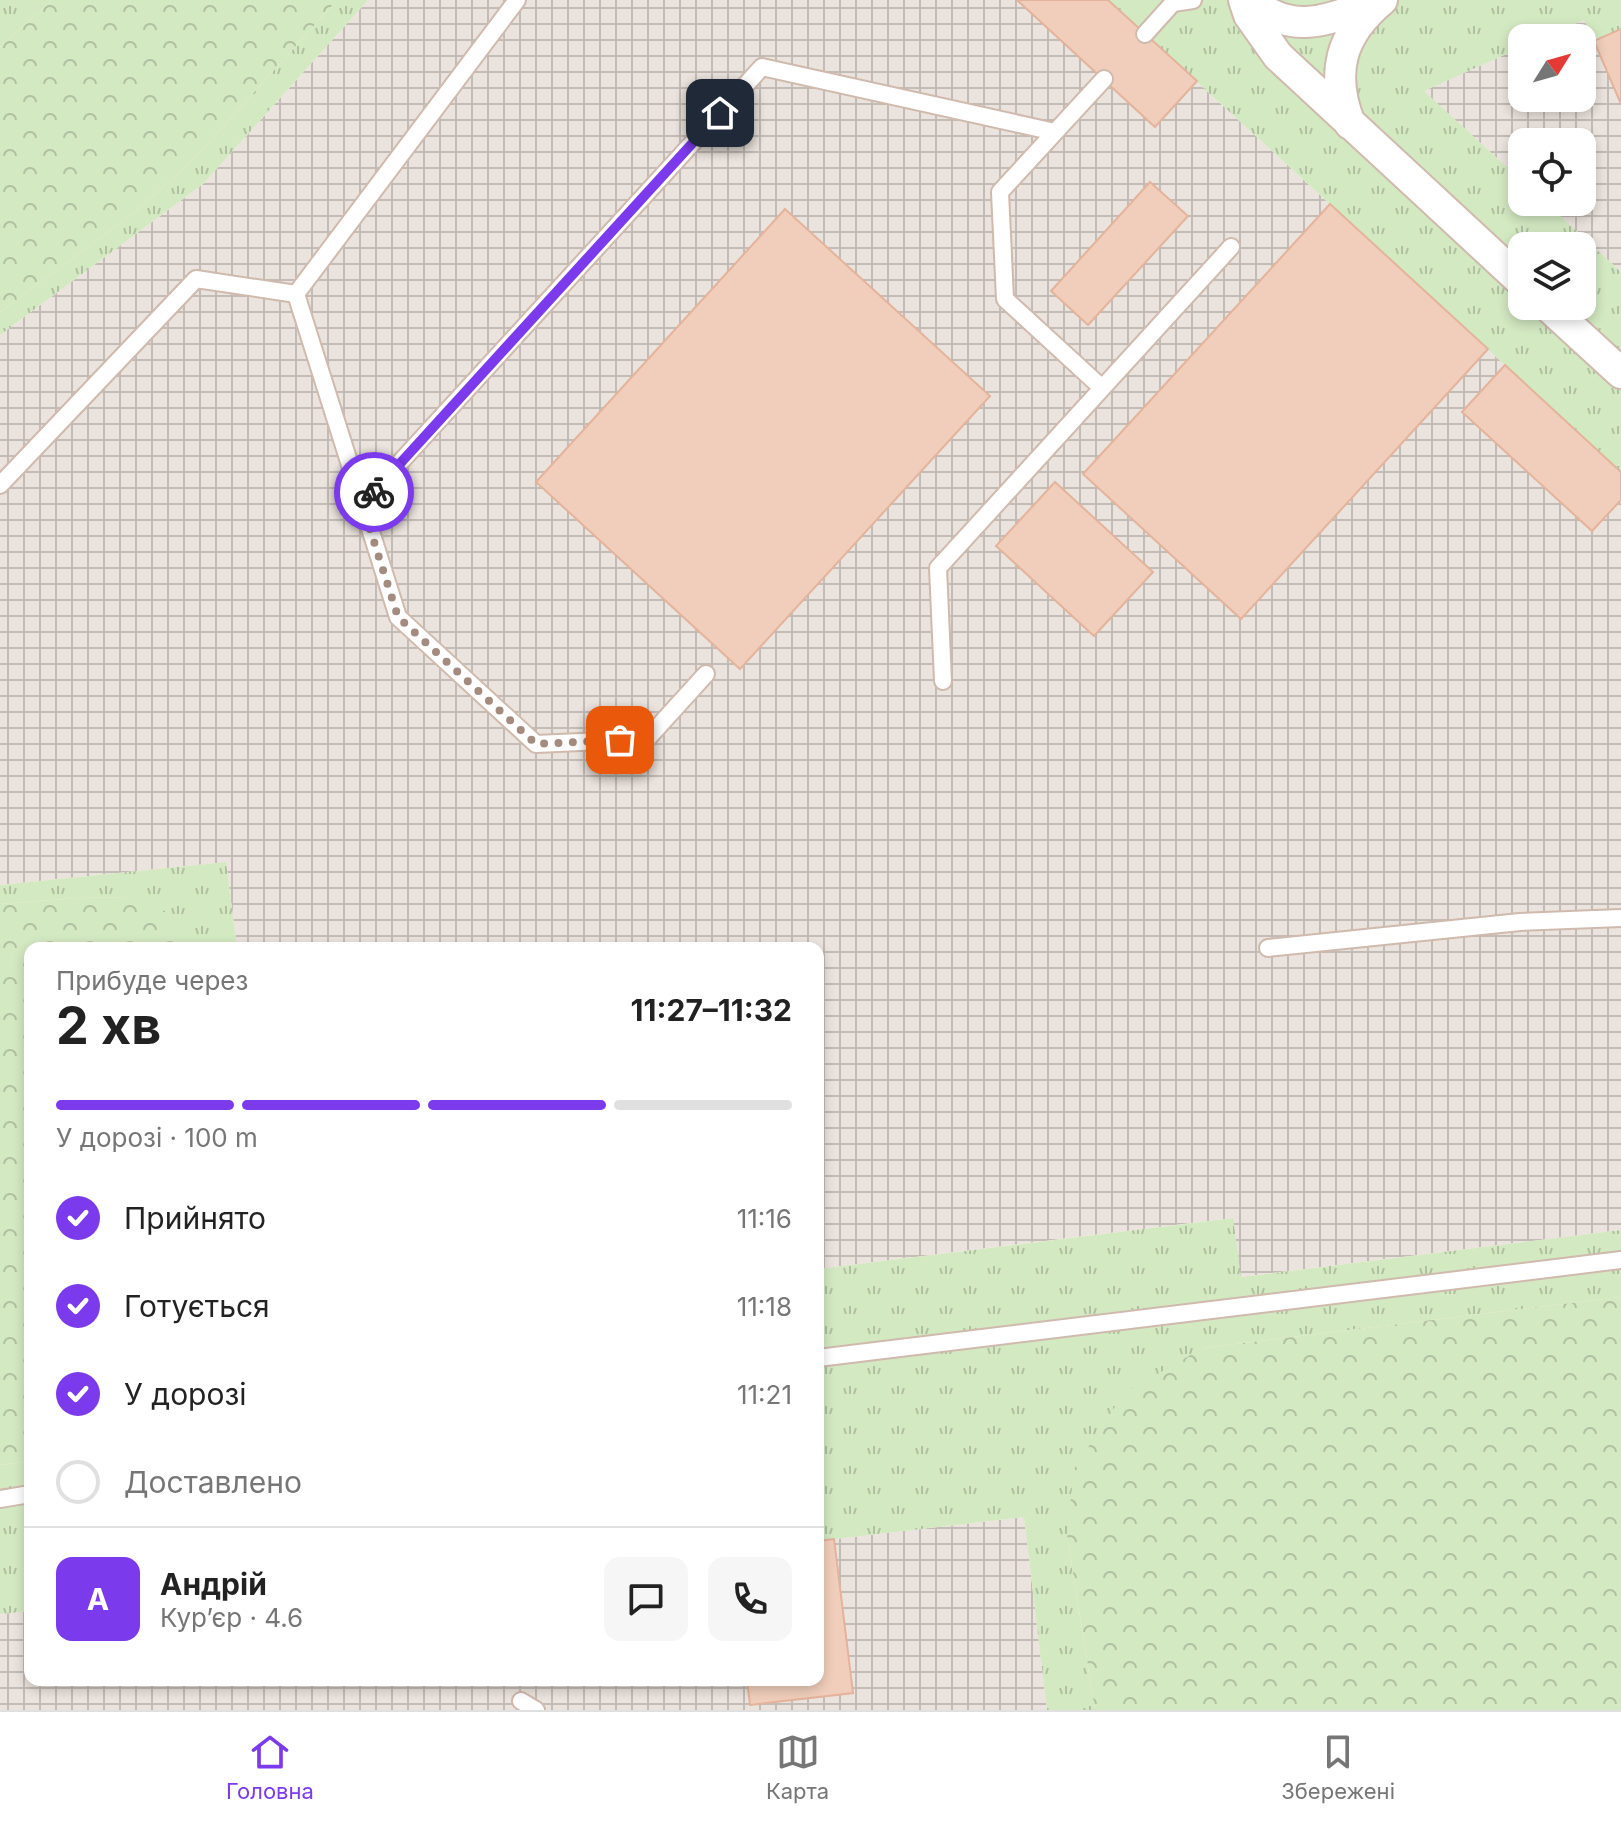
<!DOCTYPE html>
<html lang="uk">
<meta charset="utf-8">
<style>
:root{--surface:#fff;--page:#f6f6f6;--text:#222;--muted:#767676;--line:#e0e0e0;--accent:#7c3aed}
body{margin:0;font-family:Inter,sans-serif;background:var(--page);color:var(--text);height:100vh;display:flex;flex-direction:column;font-size:30px;white-space:nowrap}
*{box-sizing:border-box;margin:0}
p{font-size:26px;color:var(--muted)}
.icon{flex:none;width:44px;height:44px;fill:none;stroke:currentColor;stroke-width:2;stroke-linecap:round;stroke-linejoin:round}
.map{position:relative;flex:1;overflow:hidden}
.side{position:absolute;left:24px;top:942px;width:800px;height:744px;display:flex;flex-direction:column;background:var(--surface);border-radius:16px;box-shadow:0 4px 12px #0003}
.side>*{flex:none}
.needle{width:52px;rotate:53deg}
.buttons{position:absolute;left:1508px;top:24px;display:grid;gap:16px}
.buttons a{display:grid;place-items:center;width:88px;height:88px;border-radius:16px;background:var(--surface);box-shadow:0 4px 12px #0003;font-size:40px}
.pin{position:absolute;display:grid;place-items:center;width:68px;height:68px;color:#fff;margin:-34px;border-radius:16px;box-shadow:0 4px 12px #0006}
.courier{position:absolute;display:grid;place-items:center;width:80px;height:80px;margin:-40px;border:6px solid #7c3aed;border-radius:50%;background:#fff;color:#222;box-shadow:0 2px 10px #0007}
.summary em{font-style:normal;font-weight:700}
.summary div{display:flex;flex-direction:column-reverse}
.summary{display:flex;align-items:center;justify-content:space-between;height:136px;padding:0 32px}
h1{font-size:52px;font-weight:700;line-height:60px}
.bar{display:grid;grid-template-columns:repeat(4,1fr);gap:12px 8px;align-content:center;height:96px;padding:0 32px}
.bar i{height:10px;border-radius:6px;background:var(--line)}
.bar .selected{background:var(--accent)}
.bar p{grid-column:span 4}
.line{display:flex;align-items:center;gap:20px;padding:0 32px;border-top:2px solid var(--line)}
.line div{flex:1}
.round{display:grid;place-items:center;flex:none;width:84px;height:84px;border-radius:16px;background:var(--page)}
ol{padding:0 32px;list-style:none}
li{display:flex;align-items:center;gap:24px;height:88px}
li p{margin-inline-start:auto}
li .icon{padding:8px;border-radius:50%;background:var(--accent);color:#fff;stroke-width:4}
li:last-child{color:var(--muted)}
li i{width:44px;height:44px;border:4px solid var(--line);border-radius:50%}
.tabs{display:flex;justify-content:space-around;align-items:center;height:112px;border-top:2px solid var(--line);background:var(--surface);font-size:22px;color:var(--muted)}
.tabs a{display:grid;justify-items:center;gap:4px}
.tabs .selected{color:var(--accent)}
.map>svg:first-child{display:block}
.industrial{fill:url(#industrial-grid)}
.grass{fill:url(#grass-tufts);fill-rule:evenodd}
.forest{fill:url(#forest-crowns)}
.building{fill:#f1cebb;stroke:#e3b39b;stroke-width:2}
.lines{fill:none;stroke-linecap:round;stroke-linejoin:round}
.service-casing{stroke:#cfbaad;stroke-width:20}
.minor-casing{stroke:#cfbaad;stroke-width:34}
.service{stroke:#fff;stroke-width:16}
.minor{stroke:#fff;stroke-width:30}
.done{stroke:#a38c7f;stroke-width:8;stroke-dasharray:0 14.4}
.route{stroke:#7c3aed;stroke-width:10}
</style>
<div class="map">
<svg width="1621" height="1710" viewBox="0 0 1621 1710">
<defs>
<pattern id="industrial-grid" width="8" height="8" patternUnits="userSpaceOnUse" patternTransform="scale(2)"><rect width="8" height="8" fill="#ebe3dd"/><path d="M0 4h8M4 0v8" fill="none" stroke="#c3bbb5"/></pattern>
<pattern id="grass-tufts" width="24" height="20" patternUnits="userSpaceOnUse" patternTransform="scale(2)"><rect width="24" height="20" fill="#d3e9c2"/><path d="M3 7l-1-3M5 7V3M7 7l1-3M15 17l-1-3M17 17v-4M19 17l1-3" fill="none" stroke="#b0c0a0"/></pattern>
<pattern id="forest-crowns" width="20" height="18" patternUnits="userSpaceOnUse" patternTransform="scale(2)"><rect width="20" height="18" fill="#d3e9c2"/><path d="M2 6a3 3 0 1 1 6 0M12 15a3 3 0 1 1 6 0" fill="none" stroke="#b0c0a0"/></pattern>
</defs>
<rect width="100%" height="100%" fill="#fcf1e3"/>
<!-- industrial -->
<path class="industrial" d="M368 0H1108L1621 472V1230L1240 1277 1232 1218 818 1269V948H237L226 862 0 885V335L203 184Z
M1584 20 1621 29V272L1545 202H1582V142H1522V181L1423 91 1522 47V98H1582V38H1543Z
M1024 1517 1047 1710H0V1614L30 1611V1680H818V1541Z"/>
<!-- grass -->
<path class="grass" d="M0 0H52L0 47Z
M337 0H368L203 184 0 335V312L135 212 192 161Z
M1108 0H1621V29L1594 41 1584 20 1543 38H1522V47L1424 91 1522 181V202H1545L1621 272V472ZM1522 246H1582V306H1522Z
M226 862 237 948H198L131 897 77 898 0 904V885Z
M1233 1218 1241 1277 1621 1230V1297L1203 1348 1067 1535 1095 1710H1047L1024 1517 818 1541V1269Z
M30 1461V1611L0 1614V1465Z"/>
<!-- forest -->
<path class="forest" d="M52 0H337L192 161 135 212 0 312V47Z
M131 897 167 912 198 948H30V1461L0 1465V904L77 898Z
M1621 1297V1710H1095L1067 1535 1074 1469 1124 1393 1203 1348Z"/>
<!-- building -->
<path class="building" d="M1017 0H1108L1197 81 1155 127Z
M1621 29V104L1594 41Z
M1150 182 1188 216 1088 325 1051 291Z
M1330 204 1488 349 1241 619 1083 474Z
M785 209 990 396 740 669 536 482Z
M1505 365 1621 472V500L1592 531 1462 412Z
M1055 482 1153 572 1094 636 996 546Z
M834 1539 853 1693 750 1705 747 1680H818V1541Z"/>
<g class="lines">
<defs>
<path id="service" d="M1145 34 1173 3 1193 0
M296 294 398 617 536 744 647 739 706 674
M296 294 517 0
M1102 388 1005 299 1000 192 1104 79
M0 485 196 279 296 294
M362 504 762 67 1055 132
M943 681 938 568 1231 247
M1268 948 1520 922 1621 918
M818 1358 1621 1260
M0 1499 30 1494
M521 1701 536 1710"/>
<path id="minor" d="M1244 0 1249 15 1278 56 1522 282
M1250 0C1292 37 1327 20 1374 3
M1350 124C1330 73 1340 35 1382 0
M1548 306 1621 373"/>
</defs>
<!-- service casing -->
<use href="#service" class="service-casing"/>
<!-- minor casing -->
<use href="#minor" class="minor-casing"/>
<!-- service -->
<use href="#service" class="service"/>
<!-- minor -->
<use href="#minor" class="minor"/>
</g>
<g class="lines">
<!-- done -->
<path class="done" d="M374 492 362 504 398 617 536 744 620 740"/>
<!-- route -->
<path class="route" d="M374 492 720 113"/>
</g>
</svg>
<div class="buttons">
<a><svg class="needle" viewBox="-14 -14 28 28"><path d="M0-13l5 13h-10z" fill="#e53935"/><path d="M0 13l5-13h-10z" fill="#767676"/></svg></a>
<a><svg class="icon" aria-label="locate" viewBox="0 0 24 24"><circle cx="12" cy="12" r="6"/><path d="M12 2v4M12 18v4M2 12h4M18 12h4"/></svg></a>
<a><svg class="icon" aria-label="layers" viewBox="0 0 24 24"><path d="M12 4l9 5-9 5-9-5zM3 14l9 5 9-5"/></svg></a>
</div>
<div class="pin" style="left:620px;top:740px;background:#ea580c"><svg class="icon" aria-label="bag" viewBox="0 0 24 24"><path d="M5 8h14l-1 12H6zM9 8a3 3 0 0 1 6 0"/></svg></div>
<div class="pin" style="left:720px;top:113px;background:#1f2937"><svg class="icon" aria-label="home" viewBox="0 0 24 24"><path d="M3 11l9-7 9 7M6 9v11h12V9"/></svg></div>
<div class="courier" style="left:374px;top:492px"><svg class="icon" aria-label="bike" viewBox="0 0 24 24"><circle cx="6" cy="16" r="4"/><circle cx="18" cy="16" r="4"/><path d="M6 16l4-8h5l3 8M10 8l3 8H6M13 5h3"/></svg></div>
<section class="side">
<div class="summary"><div><h1>2 хв</h1><p>Прибуде через</p></div><em>11:27–11:32</em></div>
<div class="bar"><i class="selected"></i><i class="selected"></i><i class="selected"></i><i></i><p>У дорозі · 100 m</p></div>
<ol>
<li><svg class="icon" aria-label="check" viewBox="0 0 24 24"><path d="M5 12l5 5 9-10"/></svg>Прийнято<p>11:16</p></li>
<li><svg class="icon" aria-label="check" viewBox="0 0 24 24"><path d="M5 12l5 5 9-10"/></svg>Готується<p>11:18</p></li>
<li><svg class="icon" aria-label="check" viewBox="0 0 24 24"><path d="M5 12l5 5 9-10"/></svg>У дорозі<p>11:21</p></li>
<li><i></i>Доставлено</li>
</ol>
<div class="line" style="height:144px"><b class="round" style="background:var(--accent);color:#fff">А</b><div><b>Андрій</b><p>Кур’єр · 4.6</p></div><a class="round"><svg class="icon" aria-label="chat" viewBox="0 0 24 24"><path d="M4 5h16v11H9l-5 4z"/></svg></a><a class="round"><svg class="icon" aria-label="phone" viewBox="0 0 24 24"><path d="M5 4h4l2 5-3 2q2 4 5 5l2-3 5 2v4C11 20 4 13 5 4z"/></svg></a></div>
</section>
</div>
<nav class="tabs">
<a class="selected"><svg class="icon" aria-label="home" viewBox="0 0 24 24"><path d="M3 11l9-7 9 7M6 9v11h12V9"/></svg>Головна</a>
<a><svg class="icon" aria-label="map" viewBox="0 0 24 24"><path d="M3 6l6-2 6 2 6-2v14l-6 2-6-2-6 2zM9 4v14M15 6v14"/></svg>Карта</a>
<a><svg class="icon" aria-label="saved" viewBox="0 0 24 24"><path d="M7 4h10v16l-5-4-5 4z"/></svg>Збережені</a>
</nav>
